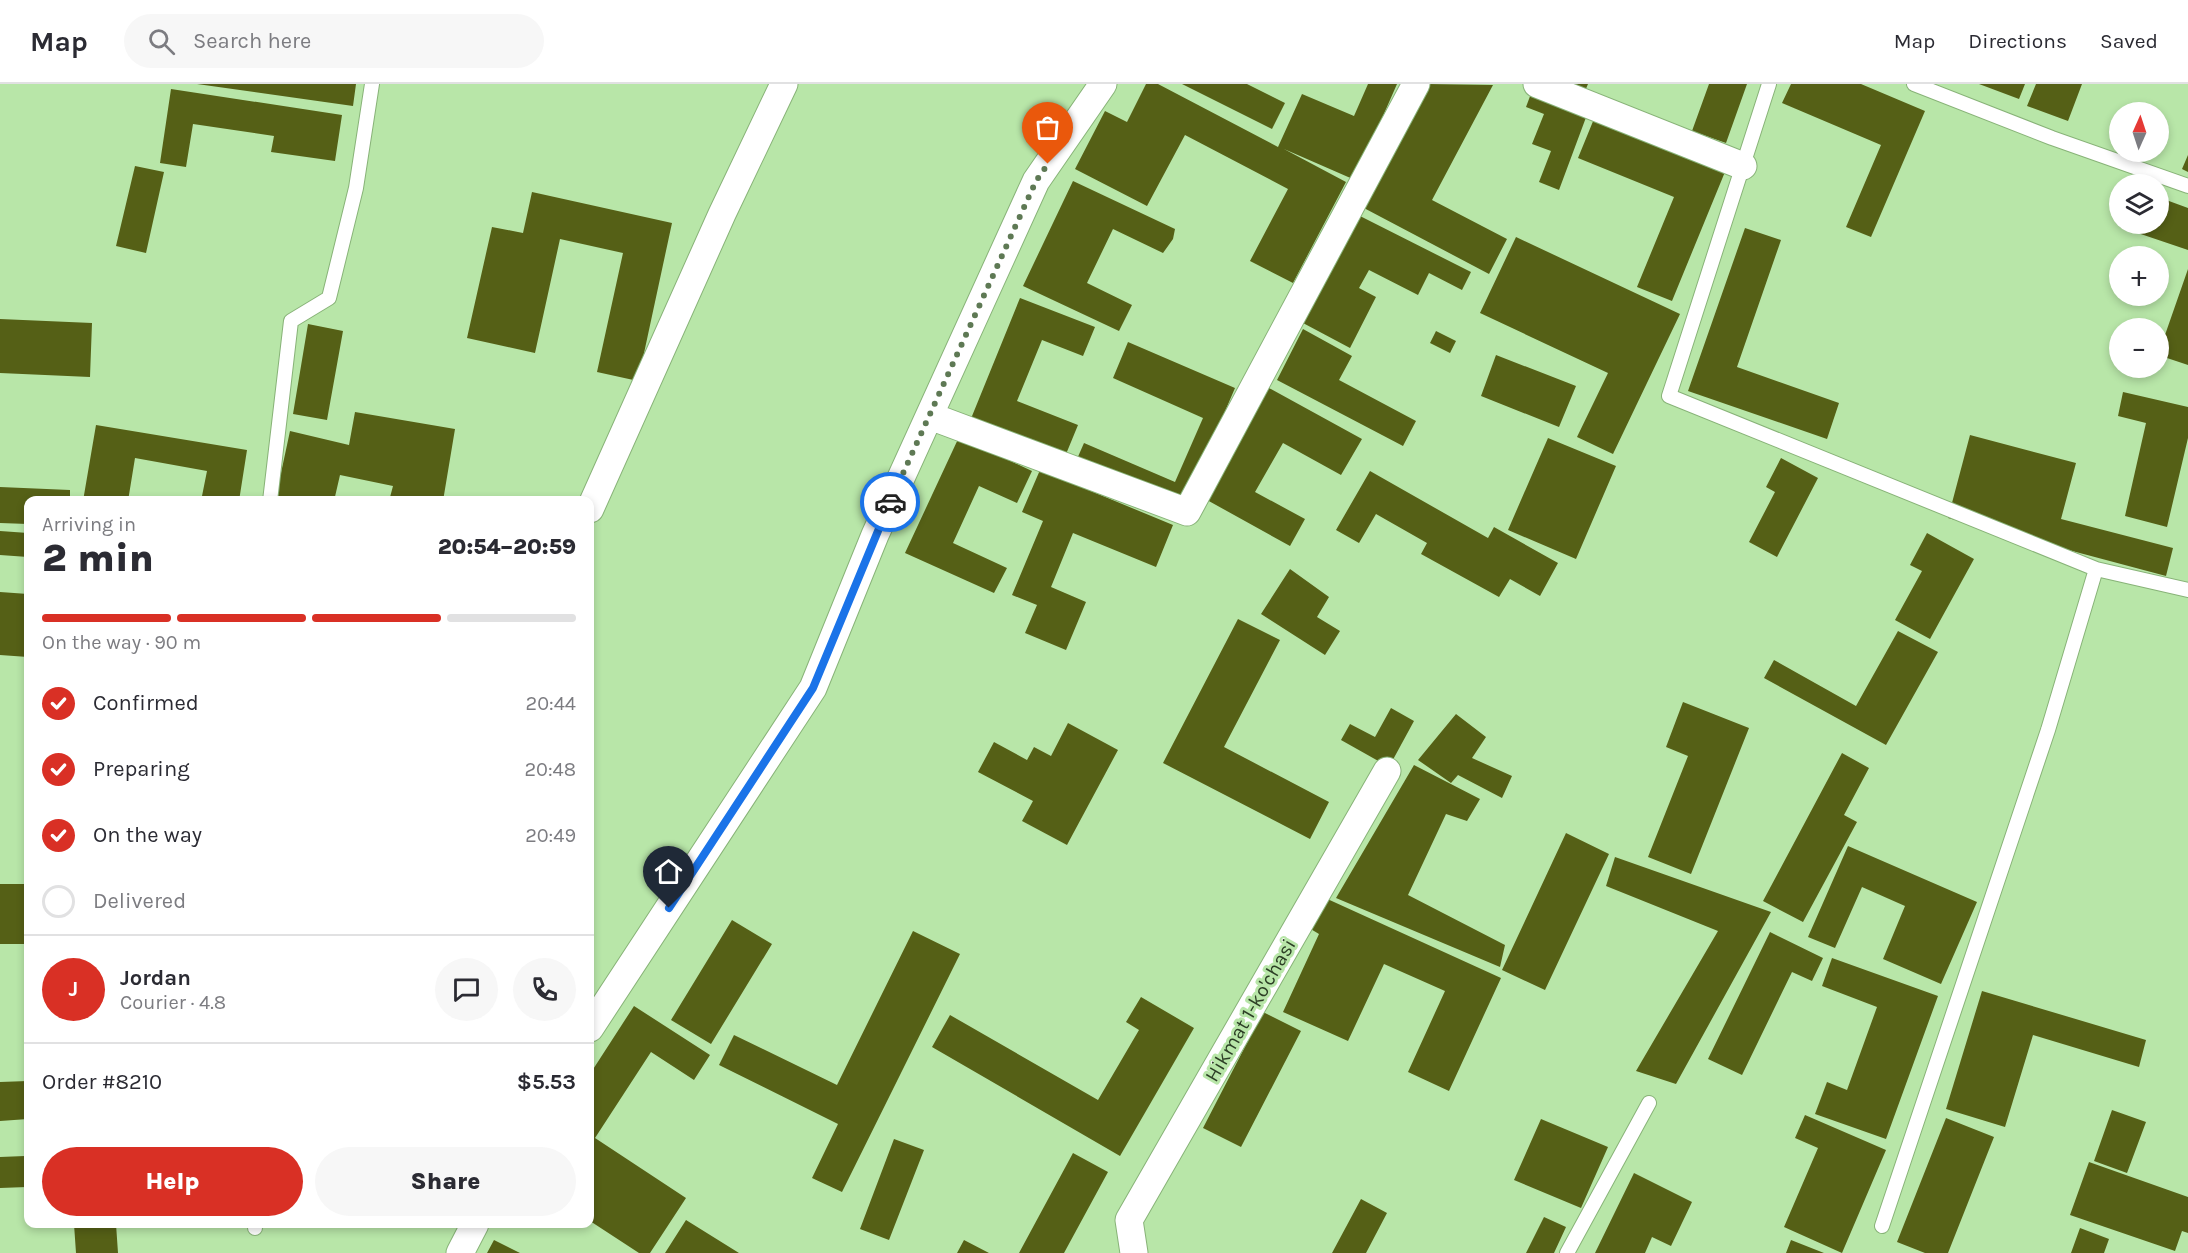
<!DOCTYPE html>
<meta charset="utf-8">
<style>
:root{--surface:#fff;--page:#f7f7f7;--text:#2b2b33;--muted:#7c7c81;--line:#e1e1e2;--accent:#d93025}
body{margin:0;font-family:Karla,sans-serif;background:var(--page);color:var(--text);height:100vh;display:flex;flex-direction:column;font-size:22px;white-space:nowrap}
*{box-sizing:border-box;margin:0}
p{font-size:20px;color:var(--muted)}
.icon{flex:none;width:33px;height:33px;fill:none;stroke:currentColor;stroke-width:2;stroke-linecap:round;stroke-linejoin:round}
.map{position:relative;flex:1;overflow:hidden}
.panel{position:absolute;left:24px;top:412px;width:570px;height:732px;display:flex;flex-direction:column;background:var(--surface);border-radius:12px;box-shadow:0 3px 9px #0003}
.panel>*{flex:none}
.needle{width:39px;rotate:3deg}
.buttons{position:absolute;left:2109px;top:18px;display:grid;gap:12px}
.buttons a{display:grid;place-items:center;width:60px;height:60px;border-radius:50%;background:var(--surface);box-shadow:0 3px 9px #0003;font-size:30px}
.pin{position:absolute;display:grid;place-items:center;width:51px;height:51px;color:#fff;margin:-62px -26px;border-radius:50% 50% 50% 0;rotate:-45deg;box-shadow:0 0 6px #0007}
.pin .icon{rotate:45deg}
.courier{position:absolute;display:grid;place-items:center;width:60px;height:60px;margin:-30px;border:4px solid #1a73e8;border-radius:50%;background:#fff;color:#222;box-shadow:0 2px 8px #0007}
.headline em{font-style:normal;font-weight:800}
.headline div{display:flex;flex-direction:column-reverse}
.headline{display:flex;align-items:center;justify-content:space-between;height:102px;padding:0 18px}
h1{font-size:39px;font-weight:800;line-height:45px}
.bar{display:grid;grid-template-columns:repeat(4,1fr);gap:9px 6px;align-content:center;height:72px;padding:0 18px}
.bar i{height:8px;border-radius:4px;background:var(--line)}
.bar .active{background:var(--accent)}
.bar p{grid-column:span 4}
.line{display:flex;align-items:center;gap:15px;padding:0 18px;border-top:2px solid var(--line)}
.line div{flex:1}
.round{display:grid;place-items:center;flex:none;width:63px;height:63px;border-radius:32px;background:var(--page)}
ol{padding:0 18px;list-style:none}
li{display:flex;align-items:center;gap:18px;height:66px}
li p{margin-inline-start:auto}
li .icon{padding:6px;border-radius:50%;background:var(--accent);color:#fff;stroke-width:4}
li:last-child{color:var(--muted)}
li i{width:33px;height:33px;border:3px solid var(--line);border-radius:50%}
.action{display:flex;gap:12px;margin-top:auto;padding:12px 18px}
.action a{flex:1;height:69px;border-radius:36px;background:var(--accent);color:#fff;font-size:24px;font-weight:800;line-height:69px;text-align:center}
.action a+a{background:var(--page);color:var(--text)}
header{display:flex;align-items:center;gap:36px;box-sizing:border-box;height:84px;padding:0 30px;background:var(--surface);border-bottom:2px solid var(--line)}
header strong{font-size:28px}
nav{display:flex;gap:33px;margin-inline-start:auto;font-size:21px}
.search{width:420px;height:54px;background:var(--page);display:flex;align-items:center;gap:15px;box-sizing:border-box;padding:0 21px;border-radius:33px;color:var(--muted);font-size:22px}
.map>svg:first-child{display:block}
.building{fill:#556016}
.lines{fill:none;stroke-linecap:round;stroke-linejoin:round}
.lane-casing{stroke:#88b378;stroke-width:16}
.street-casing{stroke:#88b378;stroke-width:29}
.lane{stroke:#fff;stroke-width:14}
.street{stroke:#fff;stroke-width:27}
.done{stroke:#5e7954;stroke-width:6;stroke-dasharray:0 10.8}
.route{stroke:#1a73e8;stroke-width:8}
.labels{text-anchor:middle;stroke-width:6;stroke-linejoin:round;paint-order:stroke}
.street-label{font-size:20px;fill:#2d3f26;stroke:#b8e6a8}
</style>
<header>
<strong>Map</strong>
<div class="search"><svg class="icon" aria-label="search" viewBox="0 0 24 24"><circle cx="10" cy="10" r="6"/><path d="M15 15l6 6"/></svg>Search here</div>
<nav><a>Map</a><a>Directions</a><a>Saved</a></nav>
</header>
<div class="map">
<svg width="2188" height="1169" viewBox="0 0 2188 1169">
<rect width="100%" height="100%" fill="#b8e6a8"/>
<!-- building -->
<path class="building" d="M197 0H356L353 22Z
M1146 0H1158L1278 63 1302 10 1354 32 1368 0H1397L1355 96 1284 65 1346 98 1293 199 1250 177 1288 105 1185 51 1147 122 1075 85 1105 27 1127 38Z
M1182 0H1247L1285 19 1272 45Z
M1427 0 1493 1 1432 116 1507 155 1489 190 1362 123Z
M1567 0H1588L1585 7Z
M1709 0H1747L1726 59 1692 47Z
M1791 0H1861L1925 27 1871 153 1846 143 1881 61 1782 19Z
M1979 0H2025L2019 15Z
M2036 0H2082L2068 37 2027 22Z
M171 5 342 31 335 77 271 68 274 52 193 40 186 83 160 79Z
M1532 7 1588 28 1559 106 1539 98 1551 67 1532 60 1544 30 1526 23Z
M1596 30 1727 83 1672 217 1637 203 1674 113 1578 74Z
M2188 71V88L2182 85Z
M135 82 164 88 146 169 116 162Z
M1073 97 1175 145 1173 155 1163 169 1113 145 1087 199 1132 221 1119 247 1023 202Z
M532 108 672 139 638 297 597 288 623 169 560 155 535 269 467 254 492 143 523 149Z
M2158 113 2188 124V166L2120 143 2121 140H2158Z
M1358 131 1471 188 1462 206 1429 189 1418 211 1369 186 1359 204 1376 213 1350 264 1303 239Z
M1745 144 1781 156 1737 283 1839 319 1827 355 1688 307Z
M1516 153 1680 230 1613 370 1577 353 1608 289 1480 229Z
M2188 185V281L2158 271Z
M1020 214 1095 243 1083 272 1042 256 1017 317 1078 341 1064 375 970 337Z
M0 235 92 239 90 293 0 289Z
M308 240 343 247 327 336 293 330Z
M1303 245 1352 272 1339 296 1416 337 1403 362 1277 296Z
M1436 247 1456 257 1450 269 1430 259Z
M1128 258 1235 304 1185 421 1077 375 1084 359 1175 398 1203 334 1113 294Z
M1496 271 1576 302 1559 343 1481 312Z
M1269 304 1362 355 1341 391 1283 359 1255 408 1305 435 1290 462 1207 416Z
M2123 308 2188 323V354L2167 443 2125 432 2146 339 2118 332Z
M355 328 455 345 443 417H389L393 402 340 391 334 417H275L290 347 349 361Z
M96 341 247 366 239 417H201L207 387 135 374 128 417H83Z
M1970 351 2076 379 2061 435 2173 464 2166 492 1948 434Z
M959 353 1032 387 1017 419 979 402 953 459 1007 484 994 509 905 469Z
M1548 354 1616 382 1576 475 1508 446Z
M1781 374 1818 394 1777 473 1749 458 1775 408 1766 403Z
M1040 386 1173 441 1156 483 1073 449 1051 503 1086 518 1066 566 1025 549 1037 521 1012 511 1043 437 1022 428Z
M1370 387 1488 454 1494 443 1558 479 1540 512 1510 495 1499 513 1421 470 1427 459 1376 430 1359 459 1336 446Z
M0 403 70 406V417H28V440L0 439Z
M0 447 28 449V473L0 471Z
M1927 449 1974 475 1930 555 1895 536 1922 487 1910 481Z
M1290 485 1329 513 1317 533 1340 547 1325 571 1261 530Z
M0 508 28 510V573L0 571Z
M1238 535 1280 556 1224 663 1329 718 1310 755 1163 679Z
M1898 547 1938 568 1886 661 1764 594 1774 576 1856 622Z
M1683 618 1749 644 1691 790 1648 773 1688 672 1666 663Z
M1391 624 1414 637 1389 683 1341 656 1350 640 1375 653Z
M1456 630 1486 653 1472 674 1512 692 1502 714 1458 691 1451 699 1418 676Z
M1068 639 1118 666 1067 761 1022 737 1033 717 978 688 994 658 1027 676 1034 663 1051 672Z
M1842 669 1869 684 1844 731 1857 738 1803 838 1763 817Z
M1414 681 1480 715 1467 737 1446 730 1408 811 1505 861 1500 883 1336 814Z
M1566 749 1609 770 1545 906 1502 886Z
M1848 762 1977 818 1941 900 1883 875 1905 822 1862 803 1835 864 1808 853Z
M1615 773 1771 828 1676 1000 1636 987 1718 847 1606 802Z
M0 800H28V860H0Z
M1323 813 1501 894 1449 1007 1408 988 1445 907 1384 880 1348 957 1283 928 1319 850 1309 844Z
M732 836 772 860 711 960 671 936Z
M913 847 960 870 842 1108 812 1094 838 1040 719 981 734 951 837 1001Z
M1770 848 1823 874 1812 897 1792 888 1742 991 1708 975Z
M1832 874 1938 912 1886 1055 1815 1030 1827 998 1847 1006 1877 923 1822 902Z
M1982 907 2146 956 2139 983 2033 951 2005 1043 1946 1025Z
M1141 913 1194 944 1120 1072 932 963 950 931 1098 1016 1139 946 1126 938Z
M634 922 710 971 694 996 651 968 595 1054 686 1114 650 1169H639L590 1137V990Z
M1263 928 1301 947 1241 1063 1203 1044Z
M28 997V1035L0 1037V998Z
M2112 1026 2146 1038 2127 1089 2094 1077Z
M1805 1031 1886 1066 1842 1169 1784 1143 1818 1064 1795 1054Z
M1946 1034 1994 1053 1948 1169H1925L1897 1158Z
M1541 1035 1608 1063 1581 1124 1514 1096Z
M894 1055 924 1066 889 1156 860 1145Z
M1073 1069 1108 1088 1064 1169H1019Z
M25 1072 27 1103 0 1104V1073Z
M2089 1078 2188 1113V1149L2182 1147 2175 1167 2070 1131Z
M1634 1089 1692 1118 1671 1162 1652 1153 1645 1169H1595Z
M1361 1115 1387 1129 1366 1169H1332Z
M1544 1133 1566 1143 1554 1169H1526Z
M686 1136 739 1169H665Z
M74 1140H116L118 1169H76Z
M2080 1144 2109 1155 2104 1169H2071Z
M494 1156 520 1169H487Z
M964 1156 989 1169H957Z
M1791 1156 1824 1169H1786Z"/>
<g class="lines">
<defs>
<path id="lane" d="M1769 0 1669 312 2096 485
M1914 0 2052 54 2188 102
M270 417 291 237 329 214 356 104 372 0
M255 1140V1144
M1882 1142 2048 646 2096 485 2188 506
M1567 1169 1649 1019"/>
<path id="street" d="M1537 0 1743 82
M930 332 1187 428 1416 0
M590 425 722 130 784 0
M590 944 813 604 875 451 1036 97 1103 0
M460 1169 475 1140
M1134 1169 1129 1136 1387 687"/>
</defs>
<!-- lane casing -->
<use href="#lane" class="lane-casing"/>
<!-- street casing -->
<use href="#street" class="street-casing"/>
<!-- lane -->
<use href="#lane" class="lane"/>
<!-- street -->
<use href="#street" class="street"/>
</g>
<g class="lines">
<!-- done -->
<path class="done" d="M890 418 1036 97 1048 80"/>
<!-- route -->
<path class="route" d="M669 824 813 604 890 418"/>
</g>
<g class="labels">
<!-- street labels -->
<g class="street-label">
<text transform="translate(1250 926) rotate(-60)" y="7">Hikmat 1-ko'chasi</text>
</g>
</g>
</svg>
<div class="buttons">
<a><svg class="needle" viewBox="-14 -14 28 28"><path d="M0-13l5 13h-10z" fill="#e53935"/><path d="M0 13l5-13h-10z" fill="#7c7c81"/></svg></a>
<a><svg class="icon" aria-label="layers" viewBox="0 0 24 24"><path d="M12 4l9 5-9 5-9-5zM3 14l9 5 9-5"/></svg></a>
<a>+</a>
<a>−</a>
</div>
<div class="pin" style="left:1048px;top:80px;background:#ea580c"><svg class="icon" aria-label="bag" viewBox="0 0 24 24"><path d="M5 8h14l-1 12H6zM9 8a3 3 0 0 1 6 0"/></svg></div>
<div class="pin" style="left:669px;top:824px;background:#1f2937"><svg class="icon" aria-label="home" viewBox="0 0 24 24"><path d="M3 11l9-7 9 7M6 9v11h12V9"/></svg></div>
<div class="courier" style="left:890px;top:418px"><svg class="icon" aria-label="car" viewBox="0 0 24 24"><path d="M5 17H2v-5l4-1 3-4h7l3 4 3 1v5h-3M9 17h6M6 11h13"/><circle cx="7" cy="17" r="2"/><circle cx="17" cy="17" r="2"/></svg></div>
<section class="panel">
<div class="headline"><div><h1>2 min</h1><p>Arriving in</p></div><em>20:54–20:59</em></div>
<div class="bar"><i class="active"></i><i class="active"></i><i class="active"></i><i></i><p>On the way · 90 m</p></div>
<ol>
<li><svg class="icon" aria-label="check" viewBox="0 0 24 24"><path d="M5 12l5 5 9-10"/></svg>Confirmed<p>20:44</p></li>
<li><svg class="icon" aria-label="check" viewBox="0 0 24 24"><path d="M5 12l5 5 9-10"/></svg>Preparing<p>20:48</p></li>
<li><svg class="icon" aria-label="check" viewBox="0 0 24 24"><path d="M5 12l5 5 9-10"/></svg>On the way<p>20:49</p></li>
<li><i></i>Delivered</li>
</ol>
<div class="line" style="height:108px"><b class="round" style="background:var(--accent);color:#fff">J</b><div><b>Jordan</b><p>Courier · 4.8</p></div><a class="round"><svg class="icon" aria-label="chat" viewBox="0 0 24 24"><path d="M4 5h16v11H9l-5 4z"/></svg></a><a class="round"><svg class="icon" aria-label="phone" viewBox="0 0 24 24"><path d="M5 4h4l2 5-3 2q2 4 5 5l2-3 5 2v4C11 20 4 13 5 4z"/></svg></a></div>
<div class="line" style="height:78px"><div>Order #8210</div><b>$5.53</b></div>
<div class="action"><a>Help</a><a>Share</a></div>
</section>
</div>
